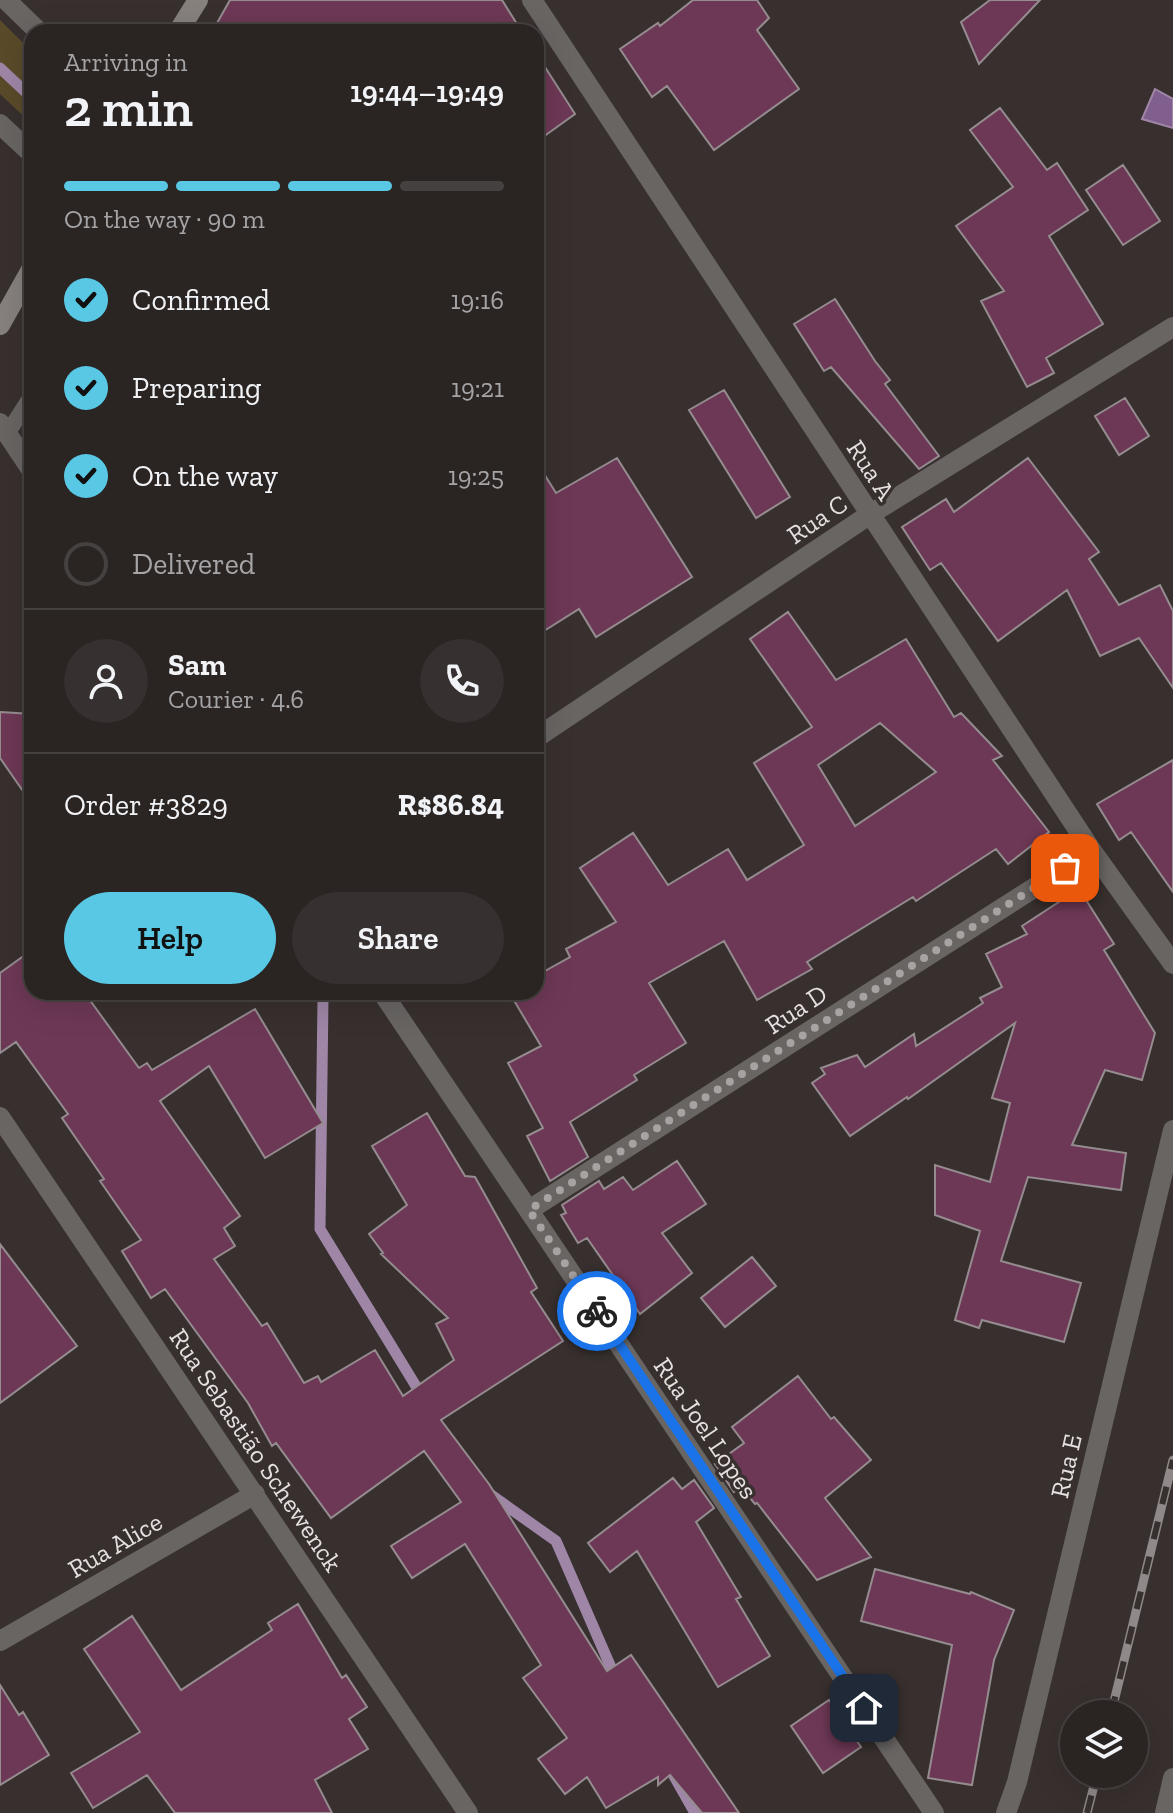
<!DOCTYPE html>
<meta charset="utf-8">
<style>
:root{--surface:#2a2423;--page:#363030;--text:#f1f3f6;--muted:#a5a4a6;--line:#464141;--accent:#59c8e4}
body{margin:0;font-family:"Zilla Slab",serif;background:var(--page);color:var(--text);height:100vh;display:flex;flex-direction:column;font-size:30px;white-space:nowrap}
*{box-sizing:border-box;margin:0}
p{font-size:26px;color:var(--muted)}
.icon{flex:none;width:44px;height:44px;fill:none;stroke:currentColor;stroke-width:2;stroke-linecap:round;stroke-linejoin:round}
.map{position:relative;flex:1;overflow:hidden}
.sheet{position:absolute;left:24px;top:24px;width:520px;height:976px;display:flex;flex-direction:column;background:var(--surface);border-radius:24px;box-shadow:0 8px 32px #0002,0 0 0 2px var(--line)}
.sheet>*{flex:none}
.fabs{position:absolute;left:1060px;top:1700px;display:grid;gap:16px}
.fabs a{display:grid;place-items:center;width:88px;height:88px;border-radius:50%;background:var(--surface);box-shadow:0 8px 32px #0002,0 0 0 2px var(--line);font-size:40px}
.pin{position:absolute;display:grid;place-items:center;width:68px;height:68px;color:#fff;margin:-34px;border-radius:16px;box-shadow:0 4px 12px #0006}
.courier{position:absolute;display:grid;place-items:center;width:80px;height:80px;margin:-40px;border:6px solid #1a73e8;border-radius:50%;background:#fff;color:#222;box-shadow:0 2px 10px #0007}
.headline em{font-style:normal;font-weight:600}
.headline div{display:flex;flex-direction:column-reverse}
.headline{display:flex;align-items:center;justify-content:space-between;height:136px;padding:0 40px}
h1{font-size:52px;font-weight:600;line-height:60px}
.bar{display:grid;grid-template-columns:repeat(4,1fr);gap:12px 8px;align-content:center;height:96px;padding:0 40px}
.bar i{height:10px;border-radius:6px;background:var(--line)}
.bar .current{background:var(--accent)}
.bar p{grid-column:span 4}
.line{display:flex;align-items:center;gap:20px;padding:0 40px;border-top:2px solid var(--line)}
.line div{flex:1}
.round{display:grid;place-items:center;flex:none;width:84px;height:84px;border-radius:42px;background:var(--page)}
ol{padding:0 40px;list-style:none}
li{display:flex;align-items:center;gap:24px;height:88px}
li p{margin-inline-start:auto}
li .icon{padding:8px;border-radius:50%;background:var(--accent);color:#111;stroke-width:4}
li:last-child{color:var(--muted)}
li i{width:44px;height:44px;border:4px solid var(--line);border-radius:50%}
.primary-button{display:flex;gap:16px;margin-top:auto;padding:16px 40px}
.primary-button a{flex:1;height:92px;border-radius:48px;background:var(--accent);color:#111;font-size:32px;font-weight:600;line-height:92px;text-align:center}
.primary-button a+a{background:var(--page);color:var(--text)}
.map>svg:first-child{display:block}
.green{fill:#594a29}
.water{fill:#805f8f;stroke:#9f86a7;stroke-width:2}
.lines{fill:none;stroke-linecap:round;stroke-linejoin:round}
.stream{stroke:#9f86a7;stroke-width:11}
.building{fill:#6d3855;stroke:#958c90;stroke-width:2;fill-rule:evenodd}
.service{stroke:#686563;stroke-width:16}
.minor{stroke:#686563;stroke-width:20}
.secondary{stroke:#86817d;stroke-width:20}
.rail-casing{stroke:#908989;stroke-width:9}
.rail{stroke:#38302f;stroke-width:6;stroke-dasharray:18;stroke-linecap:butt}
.done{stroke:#a9a2a2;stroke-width:8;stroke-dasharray:0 14.4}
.route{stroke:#1a73e8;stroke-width:10}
.labels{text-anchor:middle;stroke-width:7;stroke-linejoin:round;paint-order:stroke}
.street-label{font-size:26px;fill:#e6e0e0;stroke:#38302f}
</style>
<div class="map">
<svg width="1173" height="1813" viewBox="0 0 1173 1813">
<rect width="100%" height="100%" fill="#38302f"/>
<!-- green -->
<path class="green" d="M0 20 32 52V124L0 94Z"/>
<!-- water -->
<path class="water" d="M1155 89 1173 99V128L1142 119Z"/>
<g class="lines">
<!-- stream -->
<path class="stream" d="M0 68 32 98
M323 998 320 1229 422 1396
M487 1492 556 1541 616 1679
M674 1776 695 1813"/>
</g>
<!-- building -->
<path class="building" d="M230 0H502L522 32H212Z
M693 0H757L769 18 757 30 799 89 714 150 667 86 652 97 620 49 658 23 660 26Z
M990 0H1040L979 64 961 22Z
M536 53 575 114 536 142Z
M1000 108 1047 170 1057 163 1088 210 1049 236 1103 324 1046 358 1054 373 1027 387 981 301 1004 291 956 226 1013 187 970 130Z
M1123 165 1160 221 1123 245 1086 190Z
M835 299 875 361 890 380 885 384 939 456 919 469 831 367 824 371 794 324Z
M724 390 790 497 756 518 689 410Z
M1125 398 1149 436 1119 455 1095 416Z
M617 458 692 577 596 637 579 609 536 636V461L556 493Z
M1028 458 1099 552 1089 559 1119 605 1160 585 1173 611V688L1139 638 1100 656 1067 590 998 641 941 563 930 570 902 527 946 499 954 512Z
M788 612 836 680 906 639 954 717 961 713 1002 756 993 760 1049 832 1008 864 996 849 916 901 913 897 807 962 812 969 757 1000 724 941 649 983 686 1043 634 1075 637 1080 570 1122 588 1157 550 1181 527 1136 543 1128 508 1063 541 1046 509 992H536V976L570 957 566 949 616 922 580 868 633 833 668 885 728 849 747 880 804 845 754 763 812 727 750 639ZM880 723 936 772 855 826 818 765Z
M0 712 32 714V804L0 758Z
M1173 760V892L1131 832 1119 840 1097 804Z
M1079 889 1114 944 1104 950 1155 1033 1142 1080 1105 1070 1072 1145 1126 1153 1121 1190 1028 1177 1001 1261 1081 1283 1064 1342 982 1320 979 1328 955 1320 980 1231 935 1215V1165L990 1182 1010 1103 992 1098 1015 1023 908 1099 907 1097 850 1136 812 1083 825 1074 821 1068 857 1055 865 1067 914 1034 916 1046 983 1003 980 998 1002 987 986 954 1027 934 1022 926Z
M32 950V992H84L139 1068 147 1063 152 1070 255 1009 323 1123 265 1158 209 1066 160 1101 240 1216 224 1228 235 1246 214 1259 262 1326 267 1323 304 1383 318 1376 321 1382 375 1350 403 1396 454 1360 436 1324 448 1318 381 1254 383 1253 369 1234 407 1205 372 1146 427 1113 465 1176 475 1177 484 1193 537 1288 531 1292 563 1341 441 1420 489 1484 607 1671 631 1655 739 1813H702L670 1775 658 1785V1777L606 1808 587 1777 565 1794 538 1759 567 1738 523 1678 541 1665 465 1544 412 1578 391 1546 461 1502 424 1451 331 1518 276 1443 272 1446 248 1403 165 1289 151 1298 122 1251 141 1240 100 1181 104 1179 62 1118 68 1114 16 1042 0 1053V973Z
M677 1161 706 1204 662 1233 692 1273 640 1314 587 1238 578 1243 561 1215 566 1213 562 1205 599 1181 604 1189 623 1177 633 1190Z
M0 1244 77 1346 0 1403Z
M752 1257 776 1286 725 1327 701 1298Z
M798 1376 831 1419 834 1417 871 1460 825 1498 871 1557 817 1580 757 1503 755 1504 741 1487 734 1492 715 1464 744 1443 732 1427Z
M673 1478 682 1489 694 1480 714 1508 696 1522 741 1597 736 1599 770 1656 718 1687 637 1551 610 1572 588 1543Z
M875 1569 970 1594 971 1592 1014 1610 994 1660 972 1785 928 1778 952 1645 861 1621Z
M298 1604 342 1678 346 1675 367 1707 349 1719 368 1749 315 1780 332 1813H175L147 1775 93 1808 71 1773 140 1732 84 1649 132 1616 181 1690 272 1630 268 1623Z
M0 1685 19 1715 23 1712 49 1755 0 1785Z
M829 1700 861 1747 823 1773 791 1726Z"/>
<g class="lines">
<!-- service -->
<path class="service" d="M7 434 32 395"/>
<!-- minor -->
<path class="minor" d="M6 0 39 32
M532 0 1092 851 1173 964
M0 124 32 154
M0 423 32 471
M536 738 869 515 1173 327
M382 992 934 1813
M0 1117 468 1813
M529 1210 1092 851
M0 1641 255 1494
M1006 1813 1017 1782 1173 1130
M1165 1813 1173 1778"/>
<!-- secondary -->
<path class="secondary" d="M178 32 198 0
M0 325 32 268"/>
<defs>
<path id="rail" d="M1111 1714 1173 1460
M1087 1813 1097 1774"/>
</defs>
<!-- rail casing -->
<use href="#rail" class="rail-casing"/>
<!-- rail -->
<use href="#rail" class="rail"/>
</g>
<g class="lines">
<!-- done -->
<path class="done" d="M597 1311 529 1210 1065 868"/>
<!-- route -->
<path class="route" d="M597 1311 864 1708"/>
</g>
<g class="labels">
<!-- street labels -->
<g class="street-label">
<text transform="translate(871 470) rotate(57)" y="9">Rua A</text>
<text transform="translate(817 519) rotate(-34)" y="9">Rua C</text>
<text transform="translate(796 1009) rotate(-33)" y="9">Rua D</text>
<text transform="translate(706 1428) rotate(56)" y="9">Rua Joel Lopes</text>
<text transform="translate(256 1450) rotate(56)" y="9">Rua Sebastião Schewenck</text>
<text transform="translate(1066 1466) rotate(-77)" y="9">Rua E</text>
<text transform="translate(115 1545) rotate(-30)" y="9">Rua Alice</text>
</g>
</g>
</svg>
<div class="fabs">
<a><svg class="icon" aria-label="layers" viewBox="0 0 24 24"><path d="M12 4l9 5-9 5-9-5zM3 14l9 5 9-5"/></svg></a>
</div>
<div class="pin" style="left:1065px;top:868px;background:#ea580c"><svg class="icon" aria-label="bag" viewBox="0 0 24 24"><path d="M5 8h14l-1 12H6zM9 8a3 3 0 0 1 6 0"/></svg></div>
<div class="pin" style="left:864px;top:1708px;background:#1f2937"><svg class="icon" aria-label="home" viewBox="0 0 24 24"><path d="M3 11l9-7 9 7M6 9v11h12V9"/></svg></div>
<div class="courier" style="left:597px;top:1311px"><svg class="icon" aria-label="bike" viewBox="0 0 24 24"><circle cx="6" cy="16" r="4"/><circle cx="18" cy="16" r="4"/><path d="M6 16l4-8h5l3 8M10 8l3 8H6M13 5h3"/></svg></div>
<section class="sheet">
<div class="headline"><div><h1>2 min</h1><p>Arriving in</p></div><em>19:44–19:49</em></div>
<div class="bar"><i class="current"></i><i class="current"></i><i class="current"></i><i></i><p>On the way · 90 m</p></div>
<ol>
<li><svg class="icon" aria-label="check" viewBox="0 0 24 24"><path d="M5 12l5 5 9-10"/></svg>Confirmed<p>19:16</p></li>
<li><svg class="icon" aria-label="check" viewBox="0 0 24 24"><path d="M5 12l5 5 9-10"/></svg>Preparing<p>19:21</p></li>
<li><svg class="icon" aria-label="check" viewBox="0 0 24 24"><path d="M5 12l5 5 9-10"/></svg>On the way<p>19:25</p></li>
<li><i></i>Delivered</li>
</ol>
<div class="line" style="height:144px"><a class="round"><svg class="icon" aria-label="person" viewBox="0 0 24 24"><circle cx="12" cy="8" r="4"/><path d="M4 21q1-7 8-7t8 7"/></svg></a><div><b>Sam</b><p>Courier · 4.6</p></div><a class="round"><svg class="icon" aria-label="phone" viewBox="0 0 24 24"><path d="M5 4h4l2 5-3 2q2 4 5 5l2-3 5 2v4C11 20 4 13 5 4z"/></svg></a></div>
<div class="line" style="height:104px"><div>Order #3829</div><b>R$86.84</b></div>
<div class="primary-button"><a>Help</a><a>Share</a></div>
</section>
</div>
